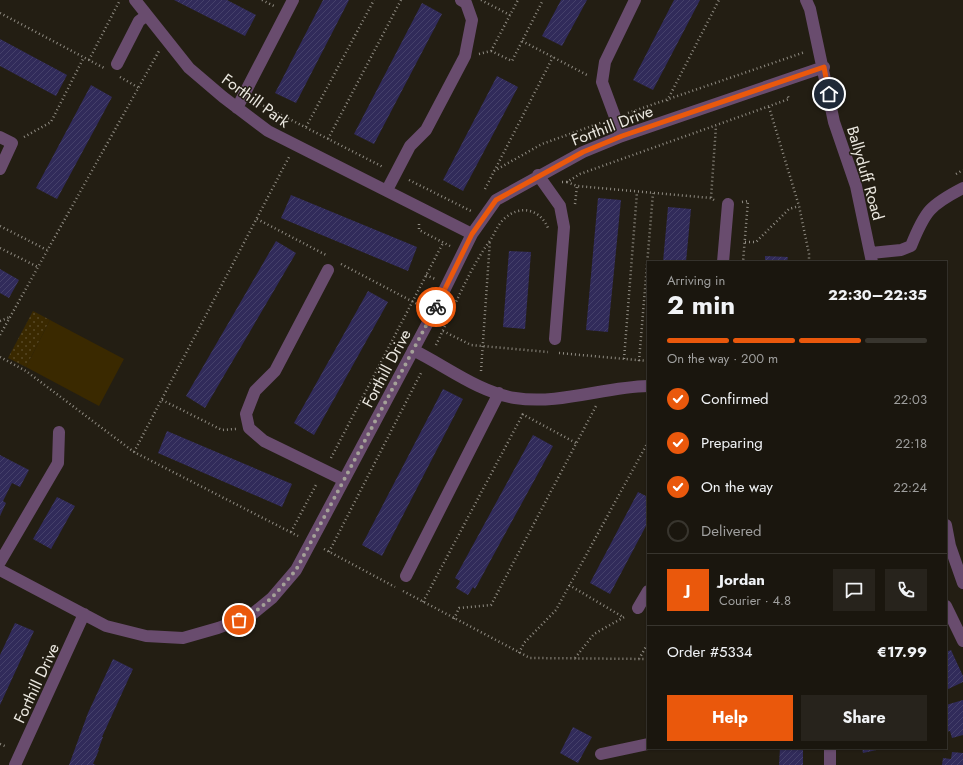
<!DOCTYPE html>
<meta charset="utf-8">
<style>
:root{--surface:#1a160e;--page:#27231c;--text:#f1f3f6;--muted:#9f9f9e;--line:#38352e;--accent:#ea580c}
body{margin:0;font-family:Jost,sans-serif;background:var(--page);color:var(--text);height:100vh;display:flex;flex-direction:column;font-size:15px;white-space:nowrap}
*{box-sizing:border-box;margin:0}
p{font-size:13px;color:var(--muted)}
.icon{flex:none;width:22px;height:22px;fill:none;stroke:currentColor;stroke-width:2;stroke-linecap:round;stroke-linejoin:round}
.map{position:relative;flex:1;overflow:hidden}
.panel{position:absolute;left:647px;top:261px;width:300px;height:488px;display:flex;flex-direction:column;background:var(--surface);border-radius:0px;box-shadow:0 1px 3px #0004,0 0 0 1px var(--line)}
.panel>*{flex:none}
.pin{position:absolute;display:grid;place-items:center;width:34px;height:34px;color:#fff;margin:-17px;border:2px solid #fff;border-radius:50%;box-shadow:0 1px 4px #0007}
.courier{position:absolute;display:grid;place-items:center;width:40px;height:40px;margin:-20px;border:3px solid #ea580c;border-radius:50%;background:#fff;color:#222;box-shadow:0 1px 5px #0007}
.headline em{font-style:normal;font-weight:700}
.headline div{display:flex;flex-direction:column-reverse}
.headline{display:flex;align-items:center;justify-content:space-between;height:68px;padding:0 20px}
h1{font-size:26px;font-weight:700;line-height:30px}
.bar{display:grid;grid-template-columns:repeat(4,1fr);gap:6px 4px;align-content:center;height:48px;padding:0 20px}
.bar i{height:5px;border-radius:3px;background:var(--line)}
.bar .current{background:var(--accent)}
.bar p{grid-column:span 4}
.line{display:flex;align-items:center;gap:10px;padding:0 20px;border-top:1px solid var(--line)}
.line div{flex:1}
.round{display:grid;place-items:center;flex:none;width:42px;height:42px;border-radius:0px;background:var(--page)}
ol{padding:0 20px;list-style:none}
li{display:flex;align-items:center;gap:12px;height:44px}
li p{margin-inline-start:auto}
li .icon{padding:4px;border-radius:50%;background:var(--accent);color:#fff;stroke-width:4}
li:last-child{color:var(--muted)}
li i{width:22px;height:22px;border:2px solid var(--line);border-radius:50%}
.primary-button{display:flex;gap:8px;margin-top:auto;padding:8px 20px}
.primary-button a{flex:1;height:46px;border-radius:0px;background:var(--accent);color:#fff;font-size:16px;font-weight:700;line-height:46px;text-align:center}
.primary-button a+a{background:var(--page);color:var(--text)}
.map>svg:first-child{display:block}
.grass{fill:url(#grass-dots)}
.garden{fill:#3a2900}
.building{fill:url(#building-hatch)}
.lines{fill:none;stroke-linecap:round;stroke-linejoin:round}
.path{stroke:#908c83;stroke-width:2.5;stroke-dasharray:1 3;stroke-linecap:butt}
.minor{stroke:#694c6e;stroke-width:12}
.done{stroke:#a4a198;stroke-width:4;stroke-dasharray:0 7.2}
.route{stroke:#ea580c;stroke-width:5}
.labels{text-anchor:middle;stroke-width:3;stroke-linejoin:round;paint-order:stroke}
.street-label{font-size:16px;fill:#eae7df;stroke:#231e13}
</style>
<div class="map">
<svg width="963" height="765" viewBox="0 0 963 765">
<defs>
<pattern id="grass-dots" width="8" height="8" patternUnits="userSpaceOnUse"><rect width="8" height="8" fill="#3a2900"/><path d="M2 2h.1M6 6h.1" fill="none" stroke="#574825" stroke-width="1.8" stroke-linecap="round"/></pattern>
<pattern id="building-hatch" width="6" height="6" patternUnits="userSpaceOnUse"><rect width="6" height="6" fill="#312b5a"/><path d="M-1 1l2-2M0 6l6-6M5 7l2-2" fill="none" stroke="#45406a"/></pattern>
</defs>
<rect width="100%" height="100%" fill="#231e13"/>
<!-- grass -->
<path class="grass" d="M33 311 50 320 26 367 8 358Z"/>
<!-- garden -->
<path class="garden" d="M50 320 124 359 99 406 26 367Z"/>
<!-- building -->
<path class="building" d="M174 0H227L256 15 245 36Z
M323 0H349L296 103 275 93Z
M561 0H587L562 46 542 36Z
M674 0H700L653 90 633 80Z
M422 3 442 14 374 144 354 134Z
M0 39 67 75 56 96 0 66Z
M497 76 518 87 463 191 443 180Z
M91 85 112 97 57 199 36 188Z
M291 195 417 247 408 271 281 218Z
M598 198 621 200 608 332 586 330Z
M668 207 691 209 686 262H663Z
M276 241 296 253 205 408 186 396Z
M509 251 531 252 525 329 503 327Z
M765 256 788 257 787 262H765Z
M0 269 19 280 9 298 0 293Z
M368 291 388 302 314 435 294 423Z
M443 389 463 399 382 556 362 545Z
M167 431 292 484 282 507 158 453Z
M533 435 553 446 475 589 473 587 468 595 456 588 460 581 455 578Z
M0 455 29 470 20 487 12 483 3 501 6 503 0 516Z
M638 492 648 497V522L610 594 590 583Z
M57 497 75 506 51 549 33 539Z
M15 623 34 631 0 705V655Z
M951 650 963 676V682L946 690V652Z
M113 659 133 669 102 737H103L98 750H99L93 764 96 765H69L88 713Z
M963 700V735L952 738 950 731 946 732V705Z
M573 727 592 737 578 763 560 753Z
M780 748H803V765H779Z
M862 748H881V749L863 753Z
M952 752 963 753V765H942L943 758 951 759Z"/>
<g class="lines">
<!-- path -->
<path class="path" d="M262 0 274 6
M481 0 510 15
M0 13 104 68
M522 41 589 76
M491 51 512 61 543 0
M479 54 491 51 518 0
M89 60 120 0
M120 77 139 88
M667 101 719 0
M256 102 383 167
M769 107 799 206 809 254V262
M628 113 805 52
M306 127 374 0
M24 137 51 122 84 57
M328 139 401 0
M494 171 542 144 603 122
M956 174 963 170
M409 180 471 211
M562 182H567L580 174 789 99 787 94
M567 182 577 186 711 198
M485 189 553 57
M714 200 711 198 716 126
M742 202 748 201 743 262
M575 204 577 186
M257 219 326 255
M419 224V230L450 246
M0 226 47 250
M745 242H756L789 209 799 206
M0 248 38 267
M341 264 421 306
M426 275 435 279
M0 321 10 317
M443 331 471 345 548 352
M0 335 159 51
M436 345C453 310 468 271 491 239 495 233 498 224 504 219 520 204 540 209 548 228
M559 353 648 361
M0 357 26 371 134 452 298 536
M624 359 637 192
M639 361 653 193
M481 371 490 240
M162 400 222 430 236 429
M522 414 576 443
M134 452 289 157
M331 458 443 243
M291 532 317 483
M324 549 395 587
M329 552 422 371
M569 585 623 617
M403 591 530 658 648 659
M423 602 524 412
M454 619 459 608 491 605 596 406
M519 653 524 643 556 610 648 442
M575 658 594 634 626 616
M639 659 648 643
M0 744 7 747"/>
<!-- minor -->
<path class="minor" d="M135 0 189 68 223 97 268 131 472 234
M806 0 810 9 834 122 856 186 872 262
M117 64 139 21 147 15
M237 108 293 0
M622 136 602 82 605 62 635 0
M0 137 12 143 0 169
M538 175 560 206 564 227 555 339
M387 190 410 146 426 130 465 56 472 20 466 3 461 0
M871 253 901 250 911 246C925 211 930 205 963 188
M723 262 728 204
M328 270 275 371 255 391 246 414 249 428 264 441 344 480
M413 350C446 366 478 392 515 398 559 405 604 387 648 386
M946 525 950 546 963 583
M0 562 58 463 59 432
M0 570 106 626 146 636 183 638 218 628 250 616 272 598 296 570 433 313 472 234 496 200 583 152 622 136 824 67
M406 576 499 393
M946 606 963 641
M638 608 648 591
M601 754 648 744
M15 765 84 614
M830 765V748"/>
</g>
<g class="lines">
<!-- done -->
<path class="done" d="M239 620C264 610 279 590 296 570L436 307"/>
<!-- route -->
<path class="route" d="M436 307 472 234 496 200 583 152 622 136 824 67 829 94"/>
</g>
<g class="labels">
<!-- street labels -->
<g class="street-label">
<text transform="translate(256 100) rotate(36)" y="6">Forthill Park</text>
<text transform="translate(612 125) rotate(-21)" y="6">Forthill Drive</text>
<text transform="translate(866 173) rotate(74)" y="6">Ballyduff Road</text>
<text transform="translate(386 368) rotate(-62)" y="6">Forthill Drive</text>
<text transform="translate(36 683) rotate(-65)" y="6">Forthill Drive</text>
</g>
</g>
</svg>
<div class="pin" style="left:239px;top:620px;background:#ea580c"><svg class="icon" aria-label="bag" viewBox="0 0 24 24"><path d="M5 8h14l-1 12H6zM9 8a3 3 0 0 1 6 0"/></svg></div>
<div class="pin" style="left:829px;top:94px;background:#1f2937"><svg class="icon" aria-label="home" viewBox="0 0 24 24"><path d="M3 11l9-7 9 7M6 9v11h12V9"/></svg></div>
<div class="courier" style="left:436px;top:307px"><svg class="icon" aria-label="bike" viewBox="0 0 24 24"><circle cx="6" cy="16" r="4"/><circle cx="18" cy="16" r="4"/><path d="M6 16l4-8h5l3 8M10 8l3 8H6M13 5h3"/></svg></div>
<section class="panel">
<div class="headline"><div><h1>2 min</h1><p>Arriving in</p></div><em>22:30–22:35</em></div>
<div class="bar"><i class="current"></i><i class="current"></i><i class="current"></i><i></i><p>On the way · 200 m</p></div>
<ol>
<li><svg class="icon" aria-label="check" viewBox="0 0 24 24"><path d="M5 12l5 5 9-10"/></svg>Confirmed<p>22:03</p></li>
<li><svg class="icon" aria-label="check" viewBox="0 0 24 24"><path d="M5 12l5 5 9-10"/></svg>Preparing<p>22:18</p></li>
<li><svg class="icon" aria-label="check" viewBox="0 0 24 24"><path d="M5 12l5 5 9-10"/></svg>On the way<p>22:24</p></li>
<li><i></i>Delivered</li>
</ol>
<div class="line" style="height:72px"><b class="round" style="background:var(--accent);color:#fff">J</b><div><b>Jordan</b><p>Courier · 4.8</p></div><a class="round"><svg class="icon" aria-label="chat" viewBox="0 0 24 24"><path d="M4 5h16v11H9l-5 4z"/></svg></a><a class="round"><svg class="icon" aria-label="phone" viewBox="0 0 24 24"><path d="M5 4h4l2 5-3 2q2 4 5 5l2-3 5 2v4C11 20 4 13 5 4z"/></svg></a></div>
<div class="line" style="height:52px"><div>Order #5334</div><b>€17.99</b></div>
<div class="primary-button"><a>Help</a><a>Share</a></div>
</section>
</div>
